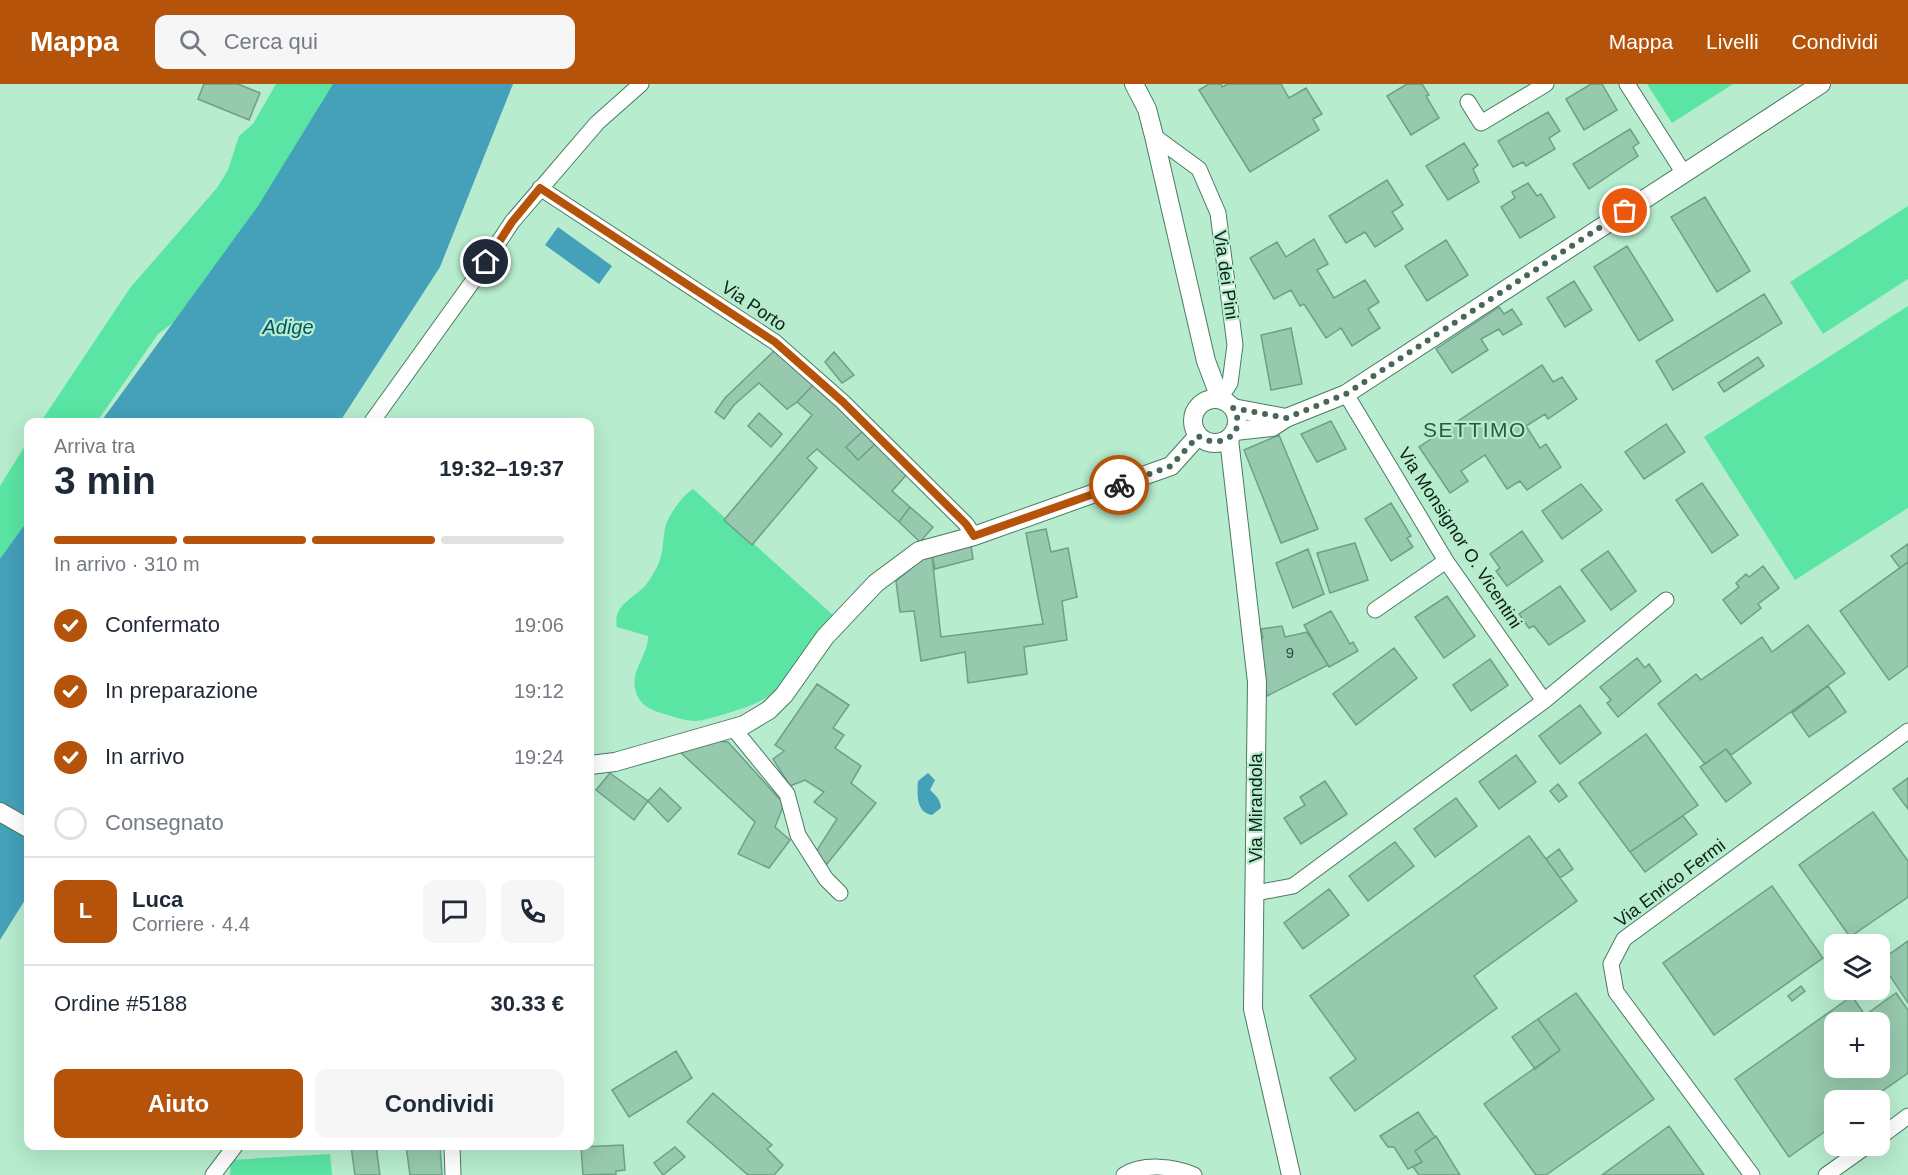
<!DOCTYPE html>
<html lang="it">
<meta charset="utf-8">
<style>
:root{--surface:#fff;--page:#f6f6f7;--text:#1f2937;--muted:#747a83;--line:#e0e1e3;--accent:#b45309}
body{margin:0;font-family:Arial,sans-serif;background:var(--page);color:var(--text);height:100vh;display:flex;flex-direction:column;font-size:22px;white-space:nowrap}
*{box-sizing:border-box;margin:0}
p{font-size:20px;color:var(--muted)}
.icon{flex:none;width:33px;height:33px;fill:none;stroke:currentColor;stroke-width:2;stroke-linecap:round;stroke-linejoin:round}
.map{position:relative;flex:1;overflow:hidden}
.panel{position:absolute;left:24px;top:334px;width:570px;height:732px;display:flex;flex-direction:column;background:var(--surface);border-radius:12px;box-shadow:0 6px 24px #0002}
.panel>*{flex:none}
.buttons{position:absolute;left:1824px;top:850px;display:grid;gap:12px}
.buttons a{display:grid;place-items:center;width:66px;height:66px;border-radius:12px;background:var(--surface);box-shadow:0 6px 24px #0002;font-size:30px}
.pin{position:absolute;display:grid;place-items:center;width:51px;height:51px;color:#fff;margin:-26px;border:3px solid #fff;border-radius:50%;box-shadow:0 2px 6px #0007}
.courier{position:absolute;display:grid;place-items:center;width:60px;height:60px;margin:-30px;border:4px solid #b45309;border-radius:50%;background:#fff;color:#222;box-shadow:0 2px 8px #0007}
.summary em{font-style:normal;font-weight:600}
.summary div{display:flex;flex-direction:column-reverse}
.summary{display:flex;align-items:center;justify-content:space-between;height:102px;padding:0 30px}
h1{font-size:39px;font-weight:600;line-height:45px}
.bar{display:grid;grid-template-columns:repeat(4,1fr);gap:9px 6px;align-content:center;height:72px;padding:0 30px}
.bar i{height:8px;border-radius:4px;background:var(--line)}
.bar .current{background:var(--accent)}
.bar p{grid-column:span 4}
.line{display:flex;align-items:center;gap:15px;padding:0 30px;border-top:2px solid var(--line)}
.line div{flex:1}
.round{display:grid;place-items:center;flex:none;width:63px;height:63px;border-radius:12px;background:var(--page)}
ol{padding:0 30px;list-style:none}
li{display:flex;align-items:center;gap:18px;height:66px}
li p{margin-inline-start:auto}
li .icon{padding:6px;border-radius:50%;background:var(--accent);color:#fff;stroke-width:4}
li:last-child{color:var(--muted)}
li i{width:33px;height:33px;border:3px solid var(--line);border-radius:50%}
.action{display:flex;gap:12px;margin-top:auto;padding:12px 30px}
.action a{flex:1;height:69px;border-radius:12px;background:var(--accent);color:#fff;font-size:24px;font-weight:600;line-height:69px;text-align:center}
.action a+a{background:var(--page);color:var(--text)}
header{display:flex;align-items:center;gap:36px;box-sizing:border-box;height:84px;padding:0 30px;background:var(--accent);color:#fff}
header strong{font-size:28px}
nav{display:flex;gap:33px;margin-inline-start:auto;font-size:21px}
.search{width:420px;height:54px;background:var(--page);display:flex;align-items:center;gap:15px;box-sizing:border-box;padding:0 21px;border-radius:12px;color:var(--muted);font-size:22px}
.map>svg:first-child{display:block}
.green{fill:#5ae5a4}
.water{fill:#45a0ba}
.building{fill:#96c9ad;stroke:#6ea085;stroke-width:1.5;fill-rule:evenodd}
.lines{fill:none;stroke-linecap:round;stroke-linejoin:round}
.minor-casing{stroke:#497b61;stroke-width:17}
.tertiary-casing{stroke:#497b61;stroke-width:20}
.minor{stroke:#fff;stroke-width:15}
.tertiary{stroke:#fff;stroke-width:18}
.done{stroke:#486856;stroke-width:6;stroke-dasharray:0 10.8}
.route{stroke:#b45309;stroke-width:8}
.labels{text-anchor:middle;stroke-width:4.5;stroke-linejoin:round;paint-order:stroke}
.number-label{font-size:15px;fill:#2e4b3c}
.street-label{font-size:18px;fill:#0c2116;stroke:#b7ecce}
.water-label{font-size:20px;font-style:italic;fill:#015467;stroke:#b7ecce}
.quarter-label{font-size:21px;letter-spacing:1.5px;fill:#295a42;stroke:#b7ecce}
</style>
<header>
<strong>Mappa</strong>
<div class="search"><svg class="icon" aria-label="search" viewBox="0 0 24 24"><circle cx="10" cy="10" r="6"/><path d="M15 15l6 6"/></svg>Cerca qui</div>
<nav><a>Mappa</a><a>Livelli</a><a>Condividi</a></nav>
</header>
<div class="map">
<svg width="1908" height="1091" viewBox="0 0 1908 1091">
<rect width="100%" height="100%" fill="#b7ecce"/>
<!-- green -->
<path class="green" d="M276 0H337L283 96 173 239 158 250 96 339H40L130 204 217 104 228 86 239 52 253 40Z
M1647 0H1733L1672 39Z
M1908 122V195L1823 250 1790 198Z
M1908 222V424L1795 496 1704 353Z
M28 357V436L0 477V402Z
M693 405 834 532C815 558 796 590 771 610 758 621 740 625 725 630 697 638 696 640 668 631 653 627 638 622 635 604 631 585 649 570 648 552L617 543C612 523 632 515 644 503 649 498 653 490 657 483 665 469 662 449 667 438 671 428 684 410 693 405Z
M330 1070 332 1091H230L231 1076Z"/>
<!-- water -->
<path class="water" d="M333 0H513L440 183 339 339H100L258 122Z
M558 143 612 182 599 200 545 161Z
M28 436V811L0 856V475Z
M928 689 935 696 930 706C936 712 940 714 941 724L932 731C916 729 917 709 918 697Z"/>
<!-- building -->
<path class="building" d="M204 0H238L260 9 249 36 198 15Z
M1209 0H1221L1222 3 1228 0H1281L1289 14 1306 4 1322 30 1313 35 1319 46 1250 88 1199 6Z
M1407 0H1422L1429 11 1426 12 1439 34 1411 51 1387 12Z
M1591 0H1602L1617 26 1584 46 1566 15Z
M1548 28 1560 47 1549 54 1555 65 1526 82 1523 78 1513 83 1498 57Z
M1630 45 1639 59 1633 63 1638 72 1589 105 1573 80Z
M1464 59 1478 81 1473 85 1479 98 1448 116 1426 82Z
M1387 96 1403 121 1392 128 1403 145 1375 163 1365 148 1346 159 1329 132Z
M1528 99 1537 112 1541 110 1555 133 1520 154 1501 123 1515 114 1512 108Z
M1705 113 1750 187 1717 208 1671 133Z
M1314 155 1328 180 1317 186 1334 214 1365 196 1379 218 1368 225 1380 244 1352 262 1341 244 1326 254 1304 220 1300 222 1291 206 1274 215 1250 174 1277 158 1286 173Z
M1446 156 1468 191 1427 217 1405 182Z
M1627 162 1673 236 1639 257 1594 183Z
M1574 197 1592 226 1565 243 1547 214Z
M1764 210 1782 239 1673 306 1656 277Z
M1499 223 1504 230 1512 225 1522 240 1503 251 1499 245 1481 255 1488 266 1452 289 1436 265Z
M1291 244 1302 300 1271 306 1261 251Z
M775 266 816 298 797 318 787 325 759 299 734 321 724 335 715 328 725 314Z
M834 268 854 291 842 299 825 278Z
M1758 273 1764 282 1724 308 1718 299Z
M1542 281 1553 298 1562 293 1577 315 1548 335 1545 330 1526 342 1540 364 1546 360 1561 383 1527 406 1520 397 1507 405 1485 371 1461 387 1468 397 1450 409 1419 363Z
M816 298 863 347 846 363 858 376 876 359 909 388 892 407 910 423 899 438 817 365 807 374 817 384 752 461 724 436 812 331 797 318Z
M759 329 782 350 771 363 748 342Z
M1331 337 1346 365 1317 378 1301 350Z
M1666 340 1685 368 1644 395 1625 368Z
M863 347 876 359 858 376 846 363Z
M1279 351 1318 445 1281 459 1244 366Z
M1702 399 1738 451 1712 469 1676 416Z
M1581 400 1602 426 1562 455 1542 427Z
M1391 419 1411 452 1407 454 1413 463 1391 477 1365 435Z
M910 423 933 443 920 458 899 438Z
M1046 445 1051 468 1068 464 1077 513 1062 517 1067 556 1024 563 1027 590 968 599 965 568 921 577 914 527 900 528 896 497 922 475 932 472 941 553 1043 540 1026 449Z
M1522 447 1543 477 1507 502 1496 487 1500 484 1490 470Z
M1355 459 1368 496 1330 509 1317 469Z
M1908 460V478L1900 484 1891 472Z
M971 461 973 475 935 485 932 472Z
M1308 465 1324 510 1293 524 1276 479Z
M1608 467 1636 507 1611 526 1581 486Z
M1908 478V582L1889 596 1840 527Z
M1763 482 1779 504 1758 520 1761 524 1741 540 1723 516 1739 503 1736 499 1746 490 1749 493Z
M1560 502 1585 537 1549 561 1534 542 1529 544 1519 530Z
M1447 512 1475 552 1444 574 1415 533Z
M1331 527 1350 560 1353 558 1358 567 1329 583 1304 541Z
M1808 541 1845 589 1731 671 1726 665 1705 680 1658 620 1696 590 1701 596 1762 553 1772 568Z
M1282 542 1285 553 1307 548 1328 581 1267 612 1259 556 1263 554 1261 545Z
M1394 564 1417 594 1356 641 1333 610Z
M1637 574 1645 584 1649 580 1661 597 1618 633 1607 619 1611 616 1600 603Z
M1490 575 1508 601 1471 627 1453 601Z
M817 600 849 621 833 644 844 651 835 664 861 682 851 699 876 719 827 780 814 771 837 735 814 718 824 708 805 696 790 702 773 675 784 667 775 661Z
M1828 602 1846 628 1809 653 1792 629Z
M1580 621 1601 649 1560 680 1539 652Z
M1646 650 1698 721 1630 768 1579 699Z
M706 656 728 658 784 720 775 743 790 756 769 784 738 770 755 738 677 665Z
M1726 665 1751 699 1726 718 1700 683Z
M1516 671 1536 698 1499 725 1479 698Z
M610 689 648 717 634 736 596 706Z
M1908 694V725L1893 705Z
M1325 697 1347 730 1301 760 1284 734 1305 721 1300 713Z
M1558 700 1567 712 1559 718 1550 707Z
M660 704 681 724 668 738 648 717Z
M1456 714 1477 742 1435 773 1414 745Z
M1873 728 1908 777V813L1850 853 1799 781Z
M1683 732 1697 750 1645 788 1630 768Z
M1529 752 1577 817 1474 892 1497 924 1355 1027 1330 994 1356 975 1310 912Z
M1395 758 1414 782 1368 817 1349 792Z
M1559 765 1573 785 1560 794 1546 775Z
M1772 802 1823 874 1714 951 1663 879Z
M1329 805 1349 831 1303 865 1284 839Z
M1908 857V919L1880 877Z
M1801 902 1805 907 1792 917 1788 912Z
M1576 909 1654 1015 1546 1091H1536L1484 1020 1560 966 1538 935Z
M1896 909 1908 926V989L1868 1017H1834V1041L1789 1073 1735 995 1852 912 1865 931ZM1834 939H1880V984H1834Z
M1538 935 1560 966 1535 985 1512 953Z
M676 967 692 994 629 1033 612 1006Z
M713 1009 772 1061 767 1065 783 1081 774 1091H748L687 1038Z
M1418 1028 1435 1053 1415 1067 1422 1078 1408 1085 1394 1063H1388L1380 1052Z
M1669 1042 1704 1091H1602Z
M1436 1052 1460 1091H1419L1413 1083 1422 1078 1415 1067Z
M623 1061 625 1086 616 1087V1090L583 1091 581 1063Z
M351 1062H376L380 1091H355Z
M406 1062H440L442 1091H410Z
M675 1063 685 1073 663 1091 654 1079Z"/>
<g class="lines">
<defs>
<path id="minor" d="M1627 0 1683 88
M1468 18 1481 39 1546 0
M1154 52 1199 85 1218 129 1235 261 1230 299 1220 314
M540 104 775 258 843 318 966 440 974 452
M1346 310 1446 477 1544 617
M371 339 473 197 512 138 597 39 641 0
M1375 526 1446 477
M733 644 787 710 798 751 826 795 840 809
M1256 809 1293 802 1544 617 1666 516
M1880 1053 1908 1032
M452 1062 453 1091
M213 1091 235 1062
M1124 1091C1143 1079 1174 1082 1194 1091
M1752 1091 1616 908 1611 880 1624 855 1908 647
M1826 1091 1867 1062"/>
<path id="tertiary" d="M1134 0 1147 25 1154 52 1206 277 1220 314
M1193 337a22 22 0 1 1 44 0a22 22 0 1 1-44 0Z
M1233 324 1286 334
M1235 347 1272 343 1286 334 1346 310 1821 0
M1229 355 1257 598 1253 925 1291 1091
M590 681 615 678 744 641 769 626 784 611 825 553 876 499 919 467 974 452 1171 382 1198 352
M0 728 28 744"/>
</defs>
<!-- minor casing -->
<use href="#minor" class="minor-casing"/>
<!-- tertiary casing -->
<use href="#tertiary" class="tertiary-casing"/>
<!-- minor -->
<use href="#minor" class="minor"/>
<!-- tertiary -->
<use href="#tertiary" class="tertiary"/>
</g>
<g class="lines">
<!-- done -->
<path class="done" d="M1119 401 1171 382 1198 352C1220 367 1249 349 1233 324L1286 334 1346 310 1625 127"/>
<!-- route -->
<path class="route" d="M486 178 512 138 540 104 775 258 843 318 966 440 974 452 1119 401"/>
</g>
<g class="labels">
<!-- number labels -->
<g class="number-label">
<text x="1290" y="574">9</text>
</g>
<!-- street labels -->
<g class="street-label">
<text transform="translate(1226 191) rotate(82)" y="6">Via dei Pini</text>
<text transform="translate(754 222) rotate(34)" y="6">Via Porto</text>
<text transform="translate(1460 454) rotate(57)" y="6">Via Monsignor O. Vicentini</text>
<text transform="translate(1256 724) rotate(-90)" y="6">Via Mirandola</text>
<text transform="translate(1670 799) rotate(-37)" y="6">Via Enrico Fermi</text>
</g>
<!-- water labels -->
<g class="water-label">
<text x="288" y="250">Adige</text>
</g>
<!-- quarter labels -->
<g class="quarter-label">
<text x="1475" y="353">SETTIMO</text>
</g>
</g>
</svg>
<div class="buttons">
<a><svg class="icon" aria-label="layers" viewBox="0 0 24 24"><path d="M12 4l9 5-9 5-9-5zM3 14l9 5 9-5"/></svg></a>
<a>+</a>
<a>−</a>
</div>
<div class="pin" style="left:1625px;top:127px;background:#ea580c"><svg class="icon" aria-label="bag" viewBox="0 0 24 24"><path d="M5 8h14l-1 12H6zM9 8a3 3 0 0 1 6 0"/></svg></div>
<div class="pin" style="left:486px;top:178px;background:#1f2937"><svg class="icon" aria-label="home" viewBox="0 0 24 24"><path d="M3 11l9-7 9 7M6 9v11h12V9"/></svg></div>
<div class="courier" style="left:1119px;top:401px"><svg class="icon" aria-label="bike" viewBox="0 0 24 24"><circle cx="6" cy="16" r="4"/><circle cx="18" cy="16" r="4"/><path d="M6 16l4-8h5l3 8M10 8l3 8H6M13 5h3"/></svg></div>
<section class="panel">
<div class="summary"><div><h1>3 min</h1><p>Arriva tra</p></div><em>19:32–19:37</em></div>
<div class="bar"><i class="current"></i><i class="current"></i><i class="current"></i><i></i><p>In arrivo · 310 m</p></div>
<ol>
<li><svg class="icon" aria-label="check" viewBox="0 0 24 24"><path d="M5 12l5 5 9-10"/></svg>Confermato<p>19:06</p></li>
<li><svg class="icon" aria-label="check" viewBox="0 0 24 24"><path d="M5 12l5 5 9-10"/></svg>In preparazione<p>19:12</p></li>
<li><svg class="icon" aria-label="check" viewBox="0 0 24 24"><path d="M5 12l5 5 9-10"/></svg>In arrivo<p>19:24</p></li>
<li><i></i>Consegnato</li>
</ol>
<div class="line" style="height:108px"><b class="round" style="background:var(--accent);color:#fff">L</b><div><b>Luca</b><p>Corriere · 4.4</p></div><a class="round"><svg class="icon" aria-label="chat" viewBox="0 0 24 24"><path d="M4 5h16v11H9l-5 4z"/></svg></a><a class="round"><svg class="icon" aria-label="phone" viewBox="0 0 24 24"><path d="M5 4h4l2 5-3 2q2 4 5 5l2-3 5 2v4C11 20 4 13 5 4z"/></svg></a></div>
<div class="line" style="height:78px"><div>Ordine #5188</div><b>30.33 €</b></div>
<div class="action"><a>Aiuto</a><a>Condividi</a></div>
</section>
</div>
